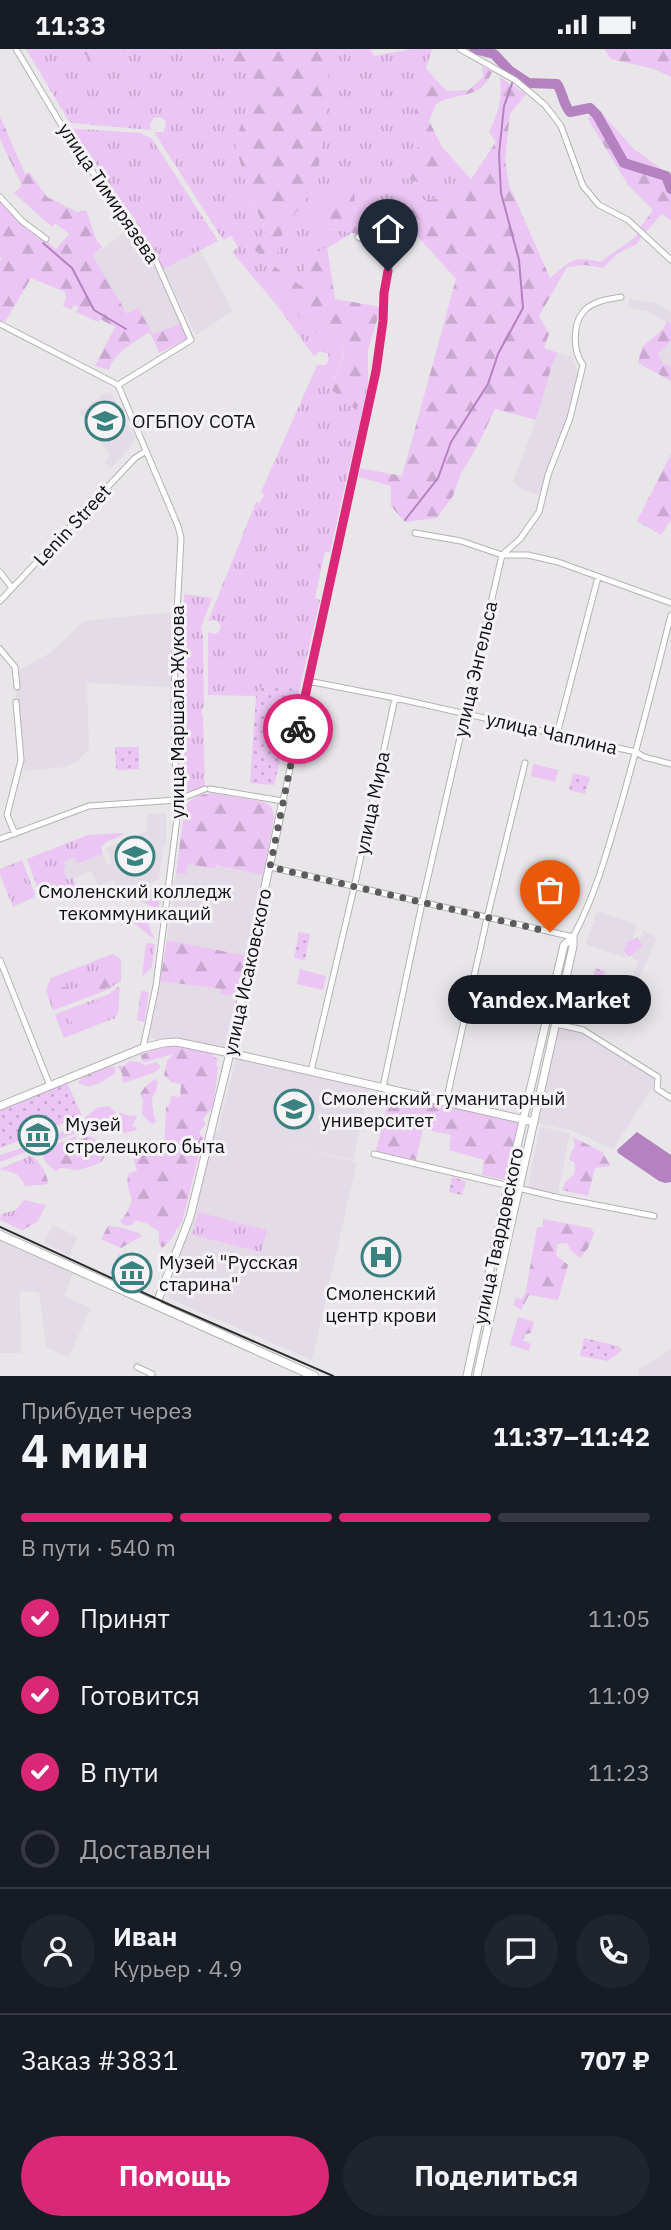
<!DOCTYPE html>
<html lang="ru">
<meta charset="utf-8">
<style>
:root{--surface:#171b24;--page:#20242c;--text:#f1f3f6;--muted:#9ea1a6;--line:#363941;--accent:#db2777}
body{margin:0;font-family:"IBM Plex Sans",sans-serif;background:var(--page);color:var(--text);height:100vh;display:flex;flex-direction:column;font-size:26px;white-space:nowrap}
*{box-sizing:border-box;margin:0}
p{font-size:23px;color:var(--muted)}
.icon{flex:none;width:38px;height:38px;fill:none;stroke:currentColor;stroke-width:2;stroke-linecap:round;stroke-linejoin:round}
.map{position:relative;height:1327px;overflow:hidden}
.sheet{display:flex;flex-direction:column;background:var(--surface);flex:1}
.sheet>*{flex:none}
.pin{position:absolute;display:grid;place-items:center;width:60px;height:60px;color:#fff;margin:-72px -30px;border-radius:50% 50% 50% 0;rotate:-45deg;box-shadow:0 0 7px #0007}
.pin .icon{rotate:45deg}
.courier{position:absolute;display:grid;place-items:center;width:70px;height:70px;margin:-35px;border:5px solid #db2777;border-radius:50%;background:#fff;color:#222;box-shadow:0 2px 9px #0007}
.bubble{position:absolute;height:49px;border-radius:24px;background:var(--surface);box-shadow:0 4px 18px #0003;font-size:23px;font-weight:700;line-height:49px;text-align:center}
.summary em{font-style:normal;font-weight:700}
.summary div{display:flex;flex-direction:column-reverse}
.summary{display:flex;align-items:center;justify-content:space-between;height:119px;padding:0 21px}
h1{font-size:46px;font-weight:700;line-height:52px}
.bar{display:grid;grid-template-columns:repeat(4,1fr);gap:10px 7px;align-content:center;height:84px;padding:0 21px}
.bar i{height:9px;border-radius:5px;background:var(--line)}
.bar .current{background:var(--accent)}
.bar p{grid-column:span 4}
.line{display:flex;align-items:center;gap:18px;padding:0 21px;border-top:2px solid var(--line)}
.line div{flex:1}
.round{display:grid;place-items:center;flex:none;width:74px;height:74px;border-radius:37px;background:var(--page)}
ol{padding:0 21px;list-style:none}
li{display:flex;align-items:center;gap:21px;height:77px}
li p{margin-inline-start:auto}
li .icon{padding:7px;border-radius:50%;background:var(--accent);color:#fff;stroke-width:4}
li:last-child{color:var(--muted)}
li i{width:38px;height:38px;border:4px solid var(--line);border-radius:50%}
.primary-button{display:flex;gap:14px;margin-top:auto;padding:14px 21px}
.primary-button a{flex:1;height:80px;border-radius:42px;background:var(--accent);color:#fff;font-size:28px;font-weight:700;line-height:80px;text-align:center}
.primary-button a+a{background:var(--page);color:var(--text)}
.status{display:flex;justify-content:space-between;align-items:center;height:49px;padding:0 35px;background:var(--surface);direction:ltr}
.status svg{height:19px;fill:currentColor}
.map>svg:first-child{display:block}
.built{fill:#e3dbe5}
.grass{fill:url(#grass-tufts)}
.forest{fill:url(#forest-firs)}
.park{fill:url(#park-dots)}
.garden{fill:#ebc5f3}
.water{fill:#b382bf}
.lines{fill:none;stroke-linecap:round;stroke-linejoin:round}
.stream{stroke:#b382bf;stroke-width:2}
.river{stroke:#b382bf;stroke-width:10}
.street-casing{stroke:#b4b1b4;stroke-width:7}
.secondary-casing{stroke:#b4b1b4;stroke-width:9}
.primary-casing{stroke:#b4b1b4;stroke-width:10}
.street{stroke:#fff;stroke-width:5}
.secondary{stroke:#fff;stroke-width:7}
.primary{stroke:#fff;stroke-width:8}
.tram{stroke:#2e2d2f;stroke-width:2}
.done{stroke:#5c5a5d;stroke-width:7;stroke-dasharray:0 12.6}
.route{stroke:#db2777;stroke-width:9}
.labels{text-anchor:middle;stroke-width:6;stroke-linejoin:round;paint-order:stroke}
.street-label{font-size:19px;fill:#100f11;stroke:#f6f3f7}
.poi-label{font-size:19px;fill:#100f11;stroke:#f6f3f7;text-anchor:start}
</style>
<div class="status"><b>11:33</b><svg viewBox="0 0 49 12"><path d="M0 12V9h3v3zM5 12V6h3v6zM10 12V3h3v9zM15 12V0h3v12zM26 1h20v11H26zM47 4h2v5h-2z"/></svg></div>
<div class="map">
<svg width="671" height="1327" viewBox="0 0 671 1327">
<defs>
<pattern id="grass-tufts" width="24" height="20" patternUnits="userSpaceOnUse" patternTransform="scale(1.75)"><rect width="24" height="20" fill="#ebc5f3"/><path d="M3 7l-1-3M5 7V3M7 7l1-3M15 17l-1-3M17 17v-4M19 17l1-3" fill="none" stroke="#c8a8cf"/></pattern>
<pattern id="forest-firs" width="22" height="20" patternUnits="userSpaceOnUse" patternTransform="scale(1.75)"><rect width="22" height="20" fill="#ebc5f3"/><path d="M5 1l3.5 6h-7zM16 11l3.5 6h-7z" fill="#c8a8cf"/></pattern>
<pattern id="park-dots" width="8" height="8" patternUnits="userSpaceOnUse" patternTransform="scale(1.75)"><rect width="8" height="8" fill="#ebc5f3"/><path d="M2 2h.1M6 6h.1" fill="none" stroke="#c8a8cf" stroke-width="1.8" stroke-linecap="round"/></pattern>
</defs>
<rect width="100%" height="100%" fill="#e9e6e9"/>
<!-- built -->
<path class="built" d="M129 180 164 233 182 274 153 285 127 265 93 207Z
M200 200 233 262 196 286 163 220Z
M629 250 655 254 664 259 671 263V275L647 262 628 258Z
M671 292V318L663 314 658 305Z
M558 304 573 308 578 324 568 368 541 446 522 441 513 433 536 371 552 316Z
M111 343 129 381 135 387 131 398 111 419 104 413 110 407 80 363 105 344Z
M173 563 172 638 87 634 89 700 77 713 65 718 24 722 14 624 50 604 84 572Z
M166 764V797H163L159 830 119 848 114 831 98 837 91 822 67 832 63 821V813L74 808 77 815 103 805 107 816 112 814 106 799 147 782V765Z
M188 815 214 820 215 816 263 826 247 907 167 891 176 824 186 825Z
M597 862 637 876 626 909 586 895Z
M643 881 657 889 638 931 632 927 638 913 632 909Z
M160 932 221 940V945L239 948 228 996 222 999 176 990 157 991 151 988 150 985Z
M558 980 581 983 655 1029 653 1038 613 1100 573 1082 537 1074Z
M236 1010 369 1039 353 1111 260 1091 357 1113 312 1311 168 1249 216 1082H218Z
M540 1078 570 1084 558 1144 528 1138Z
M53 1176 78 1188 69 1207 44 1194Z
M0 1192 73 1224 64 1247 91 1259 68 1309 46 1298 39 1243H20L21 1304H0Z
M671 1300V1327H639L638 1321Z"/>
<!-- grass -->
<path class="grass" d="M26 0H80L97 16 130 0H207L213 2 256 31 235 94 247 138 266 184 273 217 284 179 317 136 331 0H370L374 7 412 0H432L426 19 437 32 422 34 414 66 420 78 419 95 414 106 401 117 442 132 453 110 471 130 450 148 420 152 401 169 372 166 331 145 323 155 311 162 316 175 330 180 351 183 349 186 310 209 302 238 274 218 295 262 312 285 330 278C345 300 347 305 334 329L355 360 368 336 330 503H325L315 549 320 551 300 638 264 634 256 647 208 646V583L214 585 219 583 221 577 216 571 208 572 256 453 260 454 264 446 261 443 317 316H326L329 311 328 305 320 302 314 307 275 254 232 203 238 198 231 187 223 191 154 83H163L166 77 165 71 160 68 153 69 150 75 151 81 70 74Z
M66 79 141 84 152 90 218 192 163 220 135 175 136 171 118 148 115 150 100 130 103 125 91 108 86 110Z
M184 545 212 549 201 578 203 588 204 659H202V666L203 667 205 739 182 743Z
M121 784 125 785 106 793 101 798 103 805 77 815 74 808 64 813 66 819 63 821 67 831 73 829 78 844 72 846 60 840 39 843 27 810 88 786Z
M22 811 35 845 34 848 13 858 0 826V820Z
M162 837 158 860 137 851 132 853 131 849Z
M140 862 141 865H144L155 891 126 868Z
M146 894 155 895 152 918 142 928Z
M112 905 121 910V932L107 941 54 961 52 960 46 941 51 929Z
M118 938 120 939 118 964 115 969 64 989 55 967 56 965 109 945Z
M141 942 149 943 144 973 137 971Z
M30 1107C40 1112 47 1124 48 1135L25 1137C21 1126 13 1122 1 1121V1119Z
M24 1151 46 1156 37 1173 22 1181 0 1171 1 1165 16 1161Z
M198 1163 267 1181 261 1203 192 1186Z"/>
<!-- forest -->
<path class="forest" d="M80 0H130L97 17Z
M207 0H331L317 136 284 179 274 217 301 237 309 209 327 197 335 250 381 258 368 301V336L356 361 332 341C339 306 355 314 330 278L312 285 267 225 273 217 249 196 266 183 247 138 235 94 256 31 213 2Z
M604 0H671V28L654 20 611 10Z
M482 17 492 23C480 52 458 42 436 55L429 72 442 98 453 110 442 132 426 135 403 129 401 117 414 106 419 95 420 78 414 66 422 33 437 32 447 42 469 41 483 28Z
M500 28 526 45 510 65 505 111 509 136 550 229C571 212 572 206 601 213 611 204 632 193 638 184L642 187 637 195 617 205 603 219 585 216 567 218 539 267 549 285 544 299 558 304 552 316 536 371 495 360 478 396 461 424 453 447 437 469 405 473 391 457V437L359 428 360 419 402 427 456 230 401 169 420 152 450 148 471 130 496 93 489 83C499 62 502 51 500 28Z
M595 57 634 100 671 127V172L662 165 645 184 640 179 653 161 628 136 588 70Z
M0 67 25 125 30 124 47 148 77 163 86 161C93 175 91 185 102 198L93 207 127 265 138 259 153 285 182 274 187 290 159 304 151 285 148 284C134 293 114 304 109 321L95 317 115 278 100 270 98 273 76 263 79 258 74 256 71 261 63 257 66 249 65 243 31 229 5 273 0 271V212L2 209 0 208V153L20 173 56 200 69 185 55 174 52 178 14 144 22 137 0 90Z
M354 142 355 156 372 166 359 186C345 181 331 181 316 176L311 162 323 155 331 145Z
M667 272 671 275V292L658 305 663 314 671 318V332L638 314 642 298 663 280Z
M671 405V471L661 486 637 472Z
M212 744 264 753 272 758 274 769 263 826 216 816 215 820 188 815 186 825 176 824 185 757C191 748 201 745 212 744Z
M638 888 642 896 639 901 629 908 624 902 627 893Z
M167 891 247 907 239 948 221 945V940L160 932Z
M104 922 111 924 117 923 118 930C108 941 91 946 77 949L72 939H85L87 932 91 930 98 932 100 931 98 925Z
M60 927 63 929 56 934 55 939 65 938 68 940 61 946 62 950 56 957H53L47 940 53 930Z
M173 997 211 1004 218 1011 216 1016 218 1018C217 1026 215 1052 211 1060 209 1064 205 1066 203 1070L206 1075 199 1083 203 1090 182 1173C175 1181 172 1193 162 1199L159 1193V1183L148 1175 135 1171 132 1176 125 1177 120 1172C143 1147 122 1145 129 1124L137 1122 132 1104 141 1096V1093C152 1086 155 1096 164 1101L166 1058 170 1055 171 1047 180 1048 181 1035 171 1033 164 1026 167 1012 174 1005 144 1013 142 1012 141 1006 152 1001Z
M129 1012 139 1013 145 1016 157 1013 160 1017 159 1020 153 1024 123 1034 122 1024 117 1017H124Z
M109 1017 115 1018V1025C102 1032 93 1042 78 1034L81 1029Z
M155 1030 158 1033 156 1042 152 1049C152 1057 153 1065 156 1073L153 1075 149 1073 142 1065 143 1051 140 1045 145 1038Z
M390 1044 520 1071 505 1131 482 1126 484 1111 449 1101 451 1086 423 1080 416 1111 376 1102Z
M109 1057 116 1064 106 1075 103 1071C96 1072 87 1077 84 1070L96 1059Z
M119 1063 130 1067 134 1066 137 1068 132 1077 136 1078 137 1081 125 1084 116 1080 122 1072Z
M77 1076 80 1079 79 1083 0 1113V1106L39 1093Z
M82 1086C94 1085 100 1096 106 1105L102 1112 95 1116 78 1121 61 1119 56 1122C48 1118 41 1109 43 1101L77 1087 74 1096 78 1097Z
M573 1088 602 1103 611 1117 595 1119 588 1147 562 1141 565 1133 574 1126 575 1114 570 1111 571 1103 575 1098Z
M28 1107 34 1108C41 1116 47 1124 48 1135L39 1136V1131L36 1127 38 1118 30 1111Z
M39 1155 46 1156 37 1173 22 1181 10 1176 11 1169 28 1175 39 1165 37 1157Z
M543 1170 591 1179 594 1184 588 1199 580 1209 571 1202 567 1194 557 1195 556 1206 568 1216 558 1251 529 1246 521 1261 514 1256 515 1249 522 1250 526 1242 537 1178H543Z
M108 1177C116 1177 136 1181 142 1187L121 1199 101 1190Z
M119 1205 148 1220 146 1222 124 1214 119 1226 113 1227 110 1224Z
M518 1268 534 1273 531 1284 525 1285 523 1291 531 1295 529 1302 510 1296Z"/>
<!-- park -->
<path class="park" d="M264 634 300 638 274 736 250 734 256 647Z
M115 698H139V720L116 721Z
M573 724 590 728 585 745 569 741Z
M299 883 310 885 305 911 294 909Z
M595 919 605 922 599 947 589 944Z
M67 1033 82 1067 0 1099V1059Z
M452 1128 466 1132 462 1146 449 1143Z
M584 1289 619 1297 622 1301 608 1312 580 1307Z"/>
<!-- garden -->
<path class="garden" d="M533 715 558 721 555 733 531 727Z
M300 920 326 927 323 941 297 935Z
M99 952 104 968 74 979 68 964Z"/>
<!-- water -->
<path class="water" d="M637 1083 671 1106V1133L665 1134 659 1132 618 1104 617 1101Z"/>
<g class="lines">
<!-- stream -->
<path class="stream" d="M43 194 72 219 94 261 126 280
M405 471 438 429 451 393 488 335 498 305 523 259 519 211 501 144 499 105 504 57 513 32"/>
<!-- river -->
<path class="river" d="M474 0 494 5 510 22 528 34 557 35C563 44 563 55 570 63L590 59 597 66 624 114 666 127 671 140"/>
<defs>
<path id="street" d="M16 0 65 82 102 137 152 203 191 291 118 336
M460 0 515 31 545 56 561 77 583 137 599 156 628 171 671 211
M0 148 22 172 46 190
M0 275 118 336
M118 336 178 477 181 489 175 601 174 664 177 769 156 937 143 999
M415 484 461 492 502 506H528L558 513 671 554
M0 523 12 539
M0 552 135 409 146 402
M0 600 15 618 17 638
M308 632 395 649 636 703 644 708 671 715
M557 685 598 528
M210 740 283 752 376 322 383 272 384 244 389 219 380 198 358 188
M15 785 7 766 21 711 16 653
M0 790 89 757 177 751 205 740
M270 818 573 888C595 847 606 806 619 762 638 697 654 632 671 566
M0 911 50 1037
M556 975 583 981 658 1028 657 1040 671 1049
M311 1022 354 839 395 649
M383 1038 422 854 502 506 520 490 539 463 548 426 570 369 583 316C573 303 572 275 584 262 593 252 609 250 621 248
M446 1053 487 869 525 714
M374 1105 560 1149 654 1167
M137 1318 152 1325 151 1327"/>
<path id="secondary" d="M0 1057 143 999 163 994 177 993 230 1004 534 1073
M156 1256 190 1168 230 1004 283 752
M467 1327 508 1136 564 896 573 888
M477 1327 573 897V888"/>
<path id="primary" d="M0 1186 314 1327"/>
</defs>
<!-- street casing -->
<use href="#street" class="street-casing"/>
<!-- secondary casing -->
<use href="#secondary" class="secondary-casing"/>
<!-- primary casing -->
<use href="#primary" class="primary-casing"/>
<!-- street -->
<use href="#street" class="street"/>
<!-- secondary -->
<use href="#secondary" class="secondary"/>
<!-- primary -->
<use href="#primary" class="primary"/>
<!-- tram -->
<path class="tram" d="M0 1178 168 1255 333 1327"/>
</g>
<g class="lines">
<!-- done -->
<path class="done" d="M298 680 270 818 550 883"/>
<!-- route -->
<path class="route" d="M298 680 376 322 383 272 384 244 388 222"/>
</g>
<!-- icons -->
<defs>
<symbol id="university-ring" viewBox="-11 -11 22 22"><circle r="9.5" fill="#f6f3f7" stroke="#3a827f" stroke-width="1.5"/><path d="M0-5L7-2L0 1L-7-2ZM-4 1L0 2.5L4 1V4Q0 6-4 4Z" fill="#3a827f"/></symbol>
<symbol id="museum-ring" viewBox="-11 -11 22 22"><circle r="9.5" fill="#f6f3f7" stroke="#3a827f" stroke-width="1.5"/><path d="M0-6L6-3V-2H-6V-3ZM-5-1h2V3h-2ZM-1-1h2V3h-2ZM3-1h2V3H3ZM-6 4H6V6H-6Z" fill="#3a827f"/></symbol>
<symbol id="hospital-ring" viewBox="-11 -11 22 22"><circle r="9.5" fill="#f6f3f7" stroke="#3a827f" stroke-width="1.5"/><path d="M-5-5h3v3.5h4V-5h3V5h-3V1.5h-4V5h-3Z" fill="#3a827f"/></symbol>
</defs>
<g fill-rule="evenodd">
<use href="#university-ring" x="83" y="350" width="44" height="44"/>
<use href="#university-ring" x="113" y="785" width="44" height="44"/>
<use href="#university-ring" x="272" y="1038" width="44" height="44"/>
<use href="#museum-ring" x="16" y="1064" width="44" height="44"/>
<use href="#hospital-ring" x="359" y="1186" width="44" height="44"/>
<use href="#museum-ring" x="110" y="1202" width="44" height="44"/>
</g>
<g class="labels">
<!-- street labels -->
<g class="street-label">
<text transform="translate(109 144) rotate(56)" y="7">улица Тимирязева</text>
<text transform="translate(72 476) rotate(-47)" y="7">Lenin Street</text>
<text transform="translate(475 620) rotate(-77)" y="7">улица Энгельса</text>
<text transform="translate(177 663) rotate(-90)" y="7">улица Маршала Жукова</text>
<text transform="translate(552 684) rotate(13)" y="7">улица Чаплина</text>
<text transform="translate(372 754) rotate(-78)" y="7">улица Мира</text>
<text transform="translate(247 923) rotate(-78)" y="7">улица Исаковского</text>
<text transform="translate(498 1187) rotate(-78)" y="7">улица Твардовского</text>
</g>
<!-- poi labels -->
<g class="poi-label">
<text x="132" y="379">ОГБПОУ СОТА</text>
<text x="135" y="849" text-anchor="middle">Смоленский колледж<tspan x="135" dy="22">текоммуникаций</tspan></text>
<text x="321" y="1056">Смоленский гуманитарный<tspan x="321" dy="22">университет</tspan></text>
<text x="65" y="1082">Музей<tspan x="65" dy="22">стрелецкого быта</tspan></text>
<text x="159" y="1220">Музей "Русская<tspan x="159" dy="22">старина"</tspan></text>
<text x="381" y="1251" text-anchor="middle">Смоленский<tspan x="381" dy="22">центр крови</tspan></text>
</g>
</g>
</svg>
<div class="pin" style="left:550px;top:883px;background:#ea580c"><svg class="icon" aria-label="bag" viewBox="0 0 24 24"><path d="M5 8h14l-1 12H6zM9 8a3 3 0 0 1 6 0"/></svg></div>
<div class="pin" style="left:388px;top:222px;background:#1f2937"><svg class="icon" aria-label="home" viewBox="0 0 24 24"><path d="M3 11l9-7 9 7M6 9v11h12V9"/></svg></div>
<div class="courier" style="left:298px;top:680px"><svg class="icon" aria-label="bike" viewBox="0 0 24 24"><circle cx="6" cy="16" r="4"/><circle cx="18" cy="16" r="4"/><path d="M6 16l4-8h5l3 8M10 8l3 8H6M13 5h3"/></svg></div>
<div class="bubble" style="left:448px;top:926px;width:203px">Yandex.Market</div>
</div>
<section class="sheet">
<div class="summary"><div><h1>4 мин</h1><p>Прибудет через</p></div><em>11:37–11:42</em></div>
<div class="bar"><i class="current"></i><i class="current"></i><i class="current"></i><i></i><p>В пути · 540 m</p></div>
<ol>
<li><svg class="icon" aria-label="check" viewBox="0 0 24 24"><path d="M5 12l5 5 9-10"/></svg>Принят<p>11:05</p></li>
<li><svg class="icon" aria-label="check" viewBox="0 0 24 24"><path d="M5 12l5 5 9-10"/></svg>Готовится<p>11:09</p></li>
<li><svg class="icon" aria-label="check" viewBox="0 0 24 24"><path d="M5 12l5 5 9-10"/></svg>В пути<p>11:23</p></li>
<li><i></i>Доставлен</li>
</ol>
<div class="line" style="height:126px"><a class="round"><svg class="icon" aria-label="person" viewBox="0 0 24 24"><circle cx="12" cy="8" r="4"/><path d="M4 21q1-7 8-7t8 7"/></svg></a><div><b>Иван</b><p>Курьер · 4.9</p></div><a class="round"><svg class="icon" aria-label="chat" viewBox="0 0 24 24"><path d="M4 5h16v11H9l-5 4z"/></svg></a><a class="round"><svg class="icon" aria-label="phone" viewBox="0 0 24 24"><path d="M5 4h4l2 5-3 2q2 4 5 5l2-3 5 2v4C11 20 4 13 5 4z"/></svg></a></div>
<div class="line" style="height:91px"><div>Заказ #3831</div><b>707 ₽</b></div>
<div class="primary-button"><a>Помощь</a><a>Поделиться</a></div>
</section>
